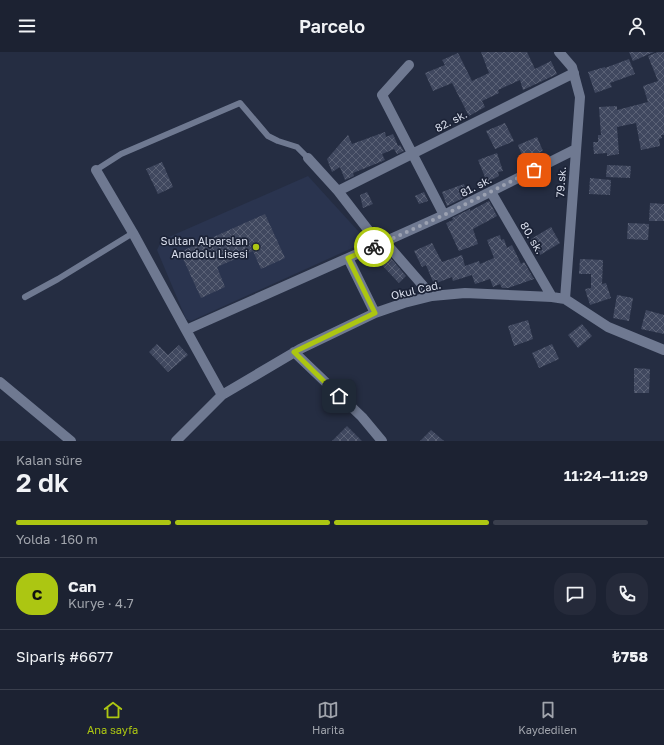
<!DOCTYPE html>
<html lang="tr">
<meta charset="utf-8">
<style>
:root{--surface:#1c2232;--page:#252a3a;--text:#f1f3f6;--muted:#a0a4ac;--line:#3a3f4d;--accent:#acc612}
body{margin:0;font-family:"Golos Text",sans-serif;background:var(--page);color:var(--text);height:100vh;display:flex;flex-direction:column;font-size:15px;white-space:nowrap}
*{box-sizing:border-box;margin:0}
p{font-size:13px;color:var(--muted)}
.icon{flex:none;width:22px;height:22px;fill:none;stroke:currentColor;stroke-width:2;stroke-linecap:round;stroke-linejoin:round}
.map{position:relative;height:389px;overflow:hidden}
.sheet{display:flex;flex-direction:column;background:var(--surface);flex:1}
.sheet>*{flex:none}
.pin{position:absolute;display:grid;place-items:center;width:34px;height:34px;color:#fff;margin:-17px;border-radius:8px;box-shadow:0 2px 6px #0006}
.courier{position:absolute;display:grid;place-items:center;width:40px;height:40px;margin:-20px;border:3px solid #acc612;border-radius:50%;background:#fff;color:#222;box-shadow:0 1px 5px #0007}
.headline em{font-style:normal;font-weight:600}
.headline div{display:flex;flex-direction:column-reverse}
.headline{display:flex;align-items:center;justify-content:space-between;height:68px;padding:0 16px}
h1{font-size:26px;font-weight:600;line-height:30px}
.bar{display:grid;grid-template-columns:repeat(4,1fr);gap:6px 4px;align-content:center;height:48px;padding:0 16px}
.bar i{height:5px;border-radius:3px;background:var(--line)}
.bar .selected{background:var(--accent)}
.bar p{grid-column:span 4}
.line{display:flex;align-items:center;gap:10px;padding:0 16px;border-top:1px solid var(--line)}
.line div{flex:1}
.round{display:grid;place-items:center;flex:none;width:42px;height:42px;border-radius:16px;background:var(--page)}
header{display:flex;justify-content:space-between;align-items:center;height:52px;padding:0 16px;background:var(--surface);font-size:18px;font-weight:600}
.dock{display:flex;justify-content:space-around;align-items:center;height:56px;border-top:1px solid var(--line);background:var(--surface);font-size:11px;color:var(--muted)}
.dock a{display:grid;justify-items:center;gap:2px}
.dock .selected{color:var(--accent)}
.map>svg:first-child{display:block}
.built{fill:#2a344f}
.building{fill:url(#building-cross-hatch)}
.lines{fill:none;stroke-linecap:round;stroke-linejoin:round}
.service{stroke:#6f7991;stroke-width:6}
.minor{stroke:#6f7991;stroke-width:10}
.done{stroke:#9ba1b1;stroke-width:4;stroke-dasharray:0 7.2}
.route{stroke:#acc612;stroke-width:5}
.poi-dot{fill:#acc612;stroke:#1c2337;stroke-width:1.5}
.labels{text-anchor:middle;stroke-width:3.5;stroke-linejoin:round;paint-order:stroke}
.street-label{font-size:11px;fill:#dadfed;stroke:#1c2337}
.poi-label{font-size:11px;fill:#dadfed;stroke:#1c2337;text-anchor:end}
</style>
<header><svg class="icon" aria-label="menu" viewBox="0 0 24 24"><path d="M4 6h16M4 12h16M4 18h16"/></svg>Parcelo<svg class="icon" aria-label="person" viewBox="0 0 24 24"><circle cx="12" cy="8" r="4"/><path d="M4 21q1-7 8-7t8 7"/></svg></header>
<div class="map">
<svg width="664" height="389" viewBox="0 0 664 389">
<defs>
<pattern id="building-cross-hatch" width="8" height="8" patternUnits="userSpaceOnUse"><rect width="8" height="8" fill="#40485f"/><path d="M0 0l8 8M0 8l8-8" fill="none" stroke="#5b6276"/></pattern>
</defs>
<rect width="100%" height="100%" fill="#252d42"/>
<!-- built -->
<path class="built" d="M308 124 359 180 361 192 191 269 186 267 157 198 162 188Z"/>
<!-- building -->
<path class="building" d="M481 0H527L535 17 551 9 557 22 523 38 520 28 498 38 499 41 482 49 485 55 469 64 452 31 433 39 425 21 445 13 442 8 458 1 472 29 489 21Z
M629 0H654L633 9Z
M658 0H664V83H661L662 86 659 87 660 94 641 98 636 71 617 75 619 102 607 104V101L594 102 593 90H598V83H601L599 55 617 54V58L648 50 643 34 658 29 648 4Z
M629 7 635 22 610 31 612 35 595 41 588 20 605 15V16Z
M505 71 514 89 495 97 486 79Z
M385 80 386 85 393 82 398 94 400 93 404 99 397 102 394 97 382 102 385 108 353 121 354 124 345 128 340 115 332 120 327 107 348 83 352 92Z
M537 85 543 99 536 102 539 108 526 113 518 93Z
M497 101 503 119 498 120 499 124 487 130 478 108Z
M162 110 173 135 158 142 146 117Z
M607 113 631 114 630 126 606 125Z
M590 126 611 128 610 143 589 142Z
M464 132 467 142 464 143 465 145 447 154 442 140Z
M367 140 373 152 363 156 360 143Z
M424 140 428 149 419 152 415 144Z
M489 149 497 164 473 177 478 192 459 199 446 171 453 168 452 166 470 157V159Z
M650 151 664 152V169H649Z
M265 162 285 206 261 217 253 199 217 215 225 235 201 246 180 200Z
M628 171 649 172 648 188 627 187Z
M551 175 560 191 540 203 531 187Z
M500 183 501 188 504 187 507 196 512 193 521 212 524 210 534 227 508 236H502L500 232 493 235 490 227 475 232 472 223 453 229 452 225 434 232 426 213 422 215 414 199 432 191 442 210 462 203 465 214 479 209 480 212 494 206 487 188Z
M389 204 406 224 399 231 381 212Z
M580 207 603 208 602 232 606 231 611 246 590 253 585 237 591 236V222H579Z
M617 243 633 246 629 269 613 266Z
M646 258 664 263V282L641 277Z
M528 268 533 287 514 294 508 274Z
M582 272 592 284 578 296 568 283Z
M157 292 168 303 179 293 188 303 168 320 149 300Z
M552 292 559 307 539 316 532 301Z
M634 316 650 317 649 341H634Z
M347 374 362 389H332Z
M431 378 444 389H420Z"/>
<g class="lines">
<!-- service -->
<path class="service" d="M96 118 121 102 240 51 268 84 278 89 297 95 308 106
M25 245 58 227 133 181"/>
<!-- minor -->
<path class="minor" d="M559 0 572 15 580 45 565 247
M409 13 382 43 444 163
M308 106 338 139 379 192
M96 118 133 181 186 278
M338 139 574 21
M491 140 552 245
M385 190 432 244
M348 206 444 163 576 97
M294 300 362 365 382 389
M0 330 71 389
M222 343 186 278 348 206 375 261
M176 389 222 343 300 297 375 261 404 251 432 244 465 241 552 245 565 247 608 275 664 298"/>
</g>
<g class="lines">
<!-- done -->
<path class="done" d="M374 195 444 163 534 118"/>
<!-- route -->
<path class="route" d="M339 344 294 300 375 261 348 206 374 195"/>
</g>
<!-- markers -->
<circle class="poi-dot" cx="256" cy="195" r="4"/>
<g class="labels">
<!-- street labels -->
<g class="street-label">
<text transform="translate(451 69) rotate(-27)" y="4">82. sk.</text>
<text transform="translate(561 130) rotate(-86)" y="4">79.sk.</text>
<text transform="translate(476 134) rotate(-27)" y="4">81. sk.</text>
<text transform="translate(532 186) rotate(60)" y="4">80. sk.</text>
<text transform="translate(416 238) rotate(-13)" y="4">Okul Cad.</text>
</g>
<!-- poi labels -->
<g class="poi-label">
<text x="248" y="193">Sultan Alparslan<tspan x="248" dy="13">Anadolu Lisesi</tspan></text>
</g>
</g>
</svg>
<div class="pin" style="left:534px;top:118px;background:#ea580c"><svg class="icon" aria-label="bag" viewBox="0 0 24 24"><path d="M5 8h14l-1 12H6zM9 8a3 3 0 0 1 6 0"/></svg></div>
<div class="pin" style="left:339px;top:344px;background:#1f2937"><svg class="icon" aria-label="home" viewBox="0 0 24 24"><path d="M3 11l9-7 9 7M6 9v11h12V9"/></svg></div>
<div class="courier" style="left:374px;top:195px"><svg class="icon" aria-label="bike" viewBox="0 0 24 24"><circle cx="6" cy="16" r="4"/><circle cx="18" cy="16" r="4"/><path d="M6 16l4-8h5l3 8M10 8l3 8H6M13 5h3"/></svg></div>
</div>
<section class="sheet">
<div class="headline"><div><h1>2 dk</h1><p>Kalan süre</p></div><em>11:24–11:29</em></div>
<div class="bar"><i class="selected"></i><i class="selected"></i><i class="selected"></i><i></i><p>Yolda · 160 m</p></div>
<div class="line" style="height:72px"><b class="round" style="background:var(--accent);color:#111">C</b><div><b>Can</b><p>Kurye · 4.7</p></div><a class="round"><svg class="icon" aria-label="chat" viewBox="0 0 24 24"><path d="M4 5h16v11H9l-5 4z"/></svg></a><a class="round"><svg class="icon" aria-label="phone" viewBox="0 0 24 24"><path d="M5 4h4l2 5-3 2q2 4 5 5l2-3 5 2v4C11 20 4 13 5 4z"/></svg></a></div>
<div class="line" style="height:52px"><div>Sipariş #6677</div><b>₺758</b></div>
</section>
<nav class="dock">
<a class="selected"><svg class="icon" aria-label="home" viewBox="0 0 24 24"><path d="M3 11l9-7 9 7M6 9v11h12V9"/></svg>Ana sayfa</a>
<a><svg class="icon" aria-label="map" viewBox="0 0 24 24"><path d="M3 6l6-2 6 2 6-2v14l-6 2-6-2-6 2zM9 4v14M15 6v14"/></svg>Harita</a>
<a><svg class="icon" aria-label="saved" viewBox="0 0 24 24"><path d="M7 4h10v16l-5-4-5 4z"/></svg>Kaydedilen</a>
</nav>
